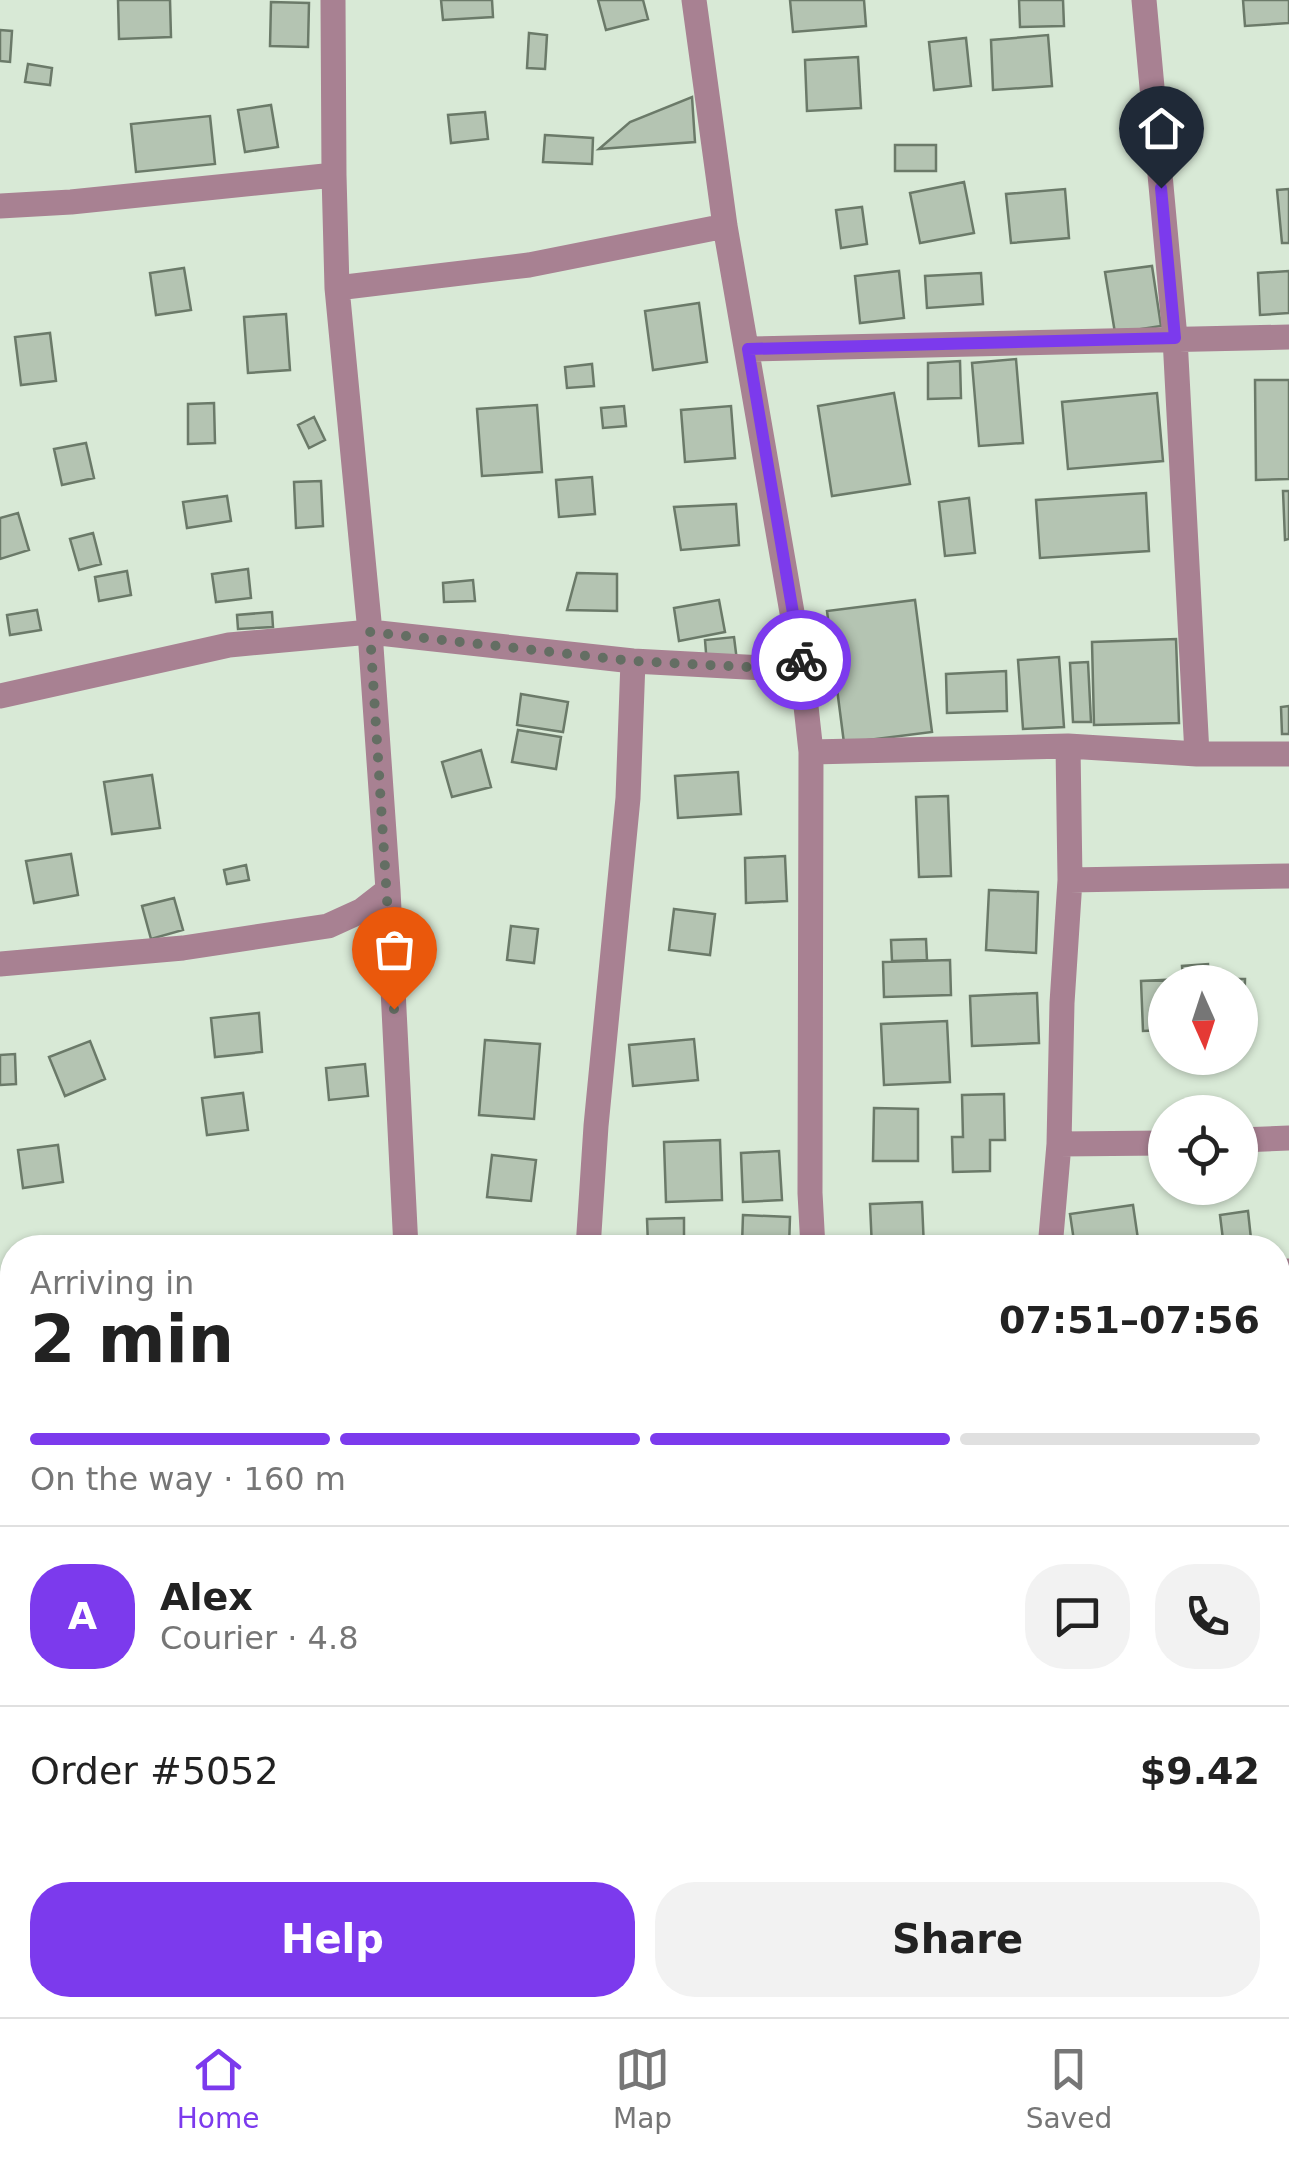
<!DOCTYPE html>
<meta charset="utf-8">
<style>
:root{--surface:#fff;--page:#f2f2f2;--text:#222;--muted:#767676;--line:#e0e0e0;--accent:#7c3aed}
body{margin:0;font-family:"DejaVu Sans",sans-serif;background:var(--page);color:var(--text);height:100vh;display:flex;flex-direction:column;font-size:38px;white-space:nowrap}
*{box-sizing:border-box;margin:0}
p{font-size:32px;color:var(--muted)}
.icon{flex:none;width:55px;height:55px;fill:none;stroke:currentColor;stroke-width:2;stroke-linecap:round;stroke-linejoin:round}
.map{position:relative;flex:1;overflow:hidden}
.side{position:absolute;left:0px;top:1235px;width:1290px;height:782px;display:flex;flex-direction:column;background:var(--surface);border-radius:40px 40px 0 0;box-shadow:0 2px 8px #0004}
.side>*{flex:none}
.needle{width:65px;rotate:177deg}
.controls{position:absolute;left:1148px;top:965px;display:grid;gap:20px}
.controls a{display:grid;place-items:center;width:110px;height:110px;border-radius:50%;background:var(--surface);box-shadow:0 2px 8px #0004;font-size:50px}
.pin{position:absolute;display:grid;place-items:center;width:85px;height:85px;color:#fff;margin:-102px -42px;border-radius:50% 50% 50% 0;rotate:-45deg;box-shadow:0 0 10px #0007}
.pin .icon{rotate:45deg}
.courier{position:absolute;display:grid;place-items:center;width:100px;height:100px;margin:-50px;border:8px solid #7c3aed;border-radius:50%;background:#fff;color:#222;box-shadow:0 2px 12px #0007}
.overview em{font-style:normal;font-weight:700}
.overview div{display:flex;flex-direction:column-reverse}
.overview{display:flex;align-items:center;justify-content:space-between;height:170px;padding:0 30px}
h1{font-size:65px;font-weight:700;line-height:75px}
.bar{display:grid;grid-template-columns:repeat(4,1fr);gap:15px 10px;align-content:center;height:120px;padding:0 30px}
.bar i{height:12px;border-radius:8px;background:var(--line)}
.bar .on{background:var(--accent)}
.bar p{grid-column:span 4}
.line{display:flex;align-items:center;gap:25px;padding:0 30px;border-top:2px solid var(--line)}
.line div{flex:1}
.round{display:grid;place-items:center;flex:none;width:105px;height:105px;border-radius:40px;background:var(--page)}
.primary-button{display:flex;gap:20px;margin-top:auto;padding:20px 30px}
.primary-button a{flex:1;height:115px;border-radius:40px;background:var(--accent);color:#fff;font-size:40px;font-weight:700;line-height:115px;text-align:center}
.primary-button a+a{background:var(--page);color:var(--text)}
.tab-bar{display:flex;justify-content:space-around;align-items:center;height:140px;border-top:2px solid var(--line);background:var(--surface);font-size:28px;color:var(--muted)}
.tab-bar a{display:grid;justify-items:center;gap:5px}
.tab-bar .on{color:var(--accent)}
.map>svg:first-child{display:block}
.building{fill:#b4c4b2;stroke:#6b7a69;stroke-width:2.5}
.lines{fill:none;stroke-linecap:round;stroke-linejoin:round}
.minor{stroke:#a88192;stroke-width:25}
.done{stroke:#646e63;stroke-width:10;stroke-dasharray:0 18}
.route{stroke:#7c3aed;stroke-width:12}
</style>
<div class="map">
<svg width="1289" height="2017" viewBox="0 0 1289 2017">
<rect width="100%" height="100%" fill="#d8e9d6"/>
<!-- building -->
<path class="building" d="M118 0H170L171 37 119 39Z
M441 0H492L493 17 443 20Z
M598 0H643L648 19 606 30Z
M790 0H864L866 26 793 32Z
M1019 0H1063L1064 26 1020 27Z
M1243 0H1289V23L1245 26Z
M271 2 309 3 308 47 270 46Z
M0 30 12 31 10 62 0 61Z
M529 33 547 35 545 69 527 68Z
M1048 35 1052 86 993 90 991 40Z
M966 38 971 86 934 90 929 42Z
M858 57 861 108 807 111 805 60Z
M28 64 52 68 50 85 25 82Z
M692 97 695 142 599 149 630 122Z
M271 105 278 147 245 152 238 110Z
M485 112 488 139 451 143 448 115Z
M210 116 215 164 136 172 131 124Z
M545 135 593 138 592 164 543 162Z
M895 145H936V171H895Z
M964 182 974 233 920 243 910 193Z
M1065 189 1069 238 1011 243 1006 194Z
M1289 189V243H1282L1277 190Z
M862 207 867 244 841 248 836 210Z
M1152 266 1161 326 1115 333 1105 272Z
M184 268 191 310 156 315 150 273Z
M899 271 904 318 860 323 855 276Z
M1289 271V313L1260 315 1258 273Z
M981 273 983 304 927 308 925 276Z
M699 303 707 362 653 370 645 311Z
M286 314 290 370 248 373 244 317Z
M50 333 56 381 21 385 15 337Z
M1016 359 1023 443 979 446 972 363Z
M960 361 961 398 928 399V363Z
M592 364 594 386 567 388 565 367Z
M1255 380H1289V479L1256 480Z
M894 393 910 484 832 496 818 406Z
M1157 393 1163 461 1068 469 1062 402Z
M214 403 215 443 188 444V404Z
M537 405 542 472 482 476 477 409Z
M624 406 626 426 603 428 601 408Z
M731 406 735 458 685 462 681 410Z
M314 417 325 440 309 448 298 425Z
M86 443 94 478 62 485 54 449Z
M592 477 595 514 559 517 556 480Z
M321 481 323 526 296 528 294 482Z
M1283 491H1289V539L1285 540Z
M1146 493 1149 551 1040 558 1036 500Z
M227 496 231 521 187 528 183 502Z
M969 498 975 553 945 556 939 502Z
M736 504 739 545 681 550 674 507Z
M18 513 29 550 0 559V518Z
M93 533 101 564 79 570 70 539Z
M248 569 251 598 216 602 212 574Z
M127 571 131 595 99 601 95 577Z
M577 573 617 574V611L567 610Z
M473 580 475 601 444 602 443 583Z
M719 600 725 632 679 641 674 608Z
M915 600 932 732 844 743 827 611Z
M37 610 41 630 10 635 7 615Z
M272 612 273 627 238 629 237 615Z
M734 637 737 661 707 665 705 640Z
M1176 639 1179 723 1094 725 1092 642Z
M1059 657 1064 727 1023 729 1018 660Z
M1088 662 1091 722H1073L1070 663Z
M1006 671 1007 711 947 713 946 674Z
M521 694 568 702 563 732 517 725Z
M1289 706V734H1282L1281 707Z
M518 730 561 737 556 769 512 762Z
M481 750 491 787 452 797 442 762Z
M738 772 741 814 678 818 675 776Z
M152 775 160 828 112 834 104 782Z
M948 796 951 876 919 877 916 797Z
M71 854 78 895 34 903 26 861Z
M785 856 787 901 746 903 745 858Z
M246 865 249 880 227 884 224 870Z
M989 890 1038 892 1036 953 986 950Z
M174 898 183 930 151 939 142 906Z
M674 909 715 914 710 955 669 950Z
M511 926 538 929 534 963 507 960Z
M926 939 927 960 892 961 891 940Z
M950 960 951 995 884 997 883 962Z
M1208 964 1209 982H1165V1030L1143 1031 1141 981 1183 979 1182 966Z
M1217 979H1245L1244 1018H1240V982H1217Z
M1037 993 1039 1043 972 1046 970 996Z
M259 1013 262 1052 215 1057 211 1018Z
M947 1021 950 1082 884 1085 881 1024Z
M694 1039 698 1080 633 1086 629 1045Z
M485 1040 540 1044 534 1119 479 1115Z
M90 1041 105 1079 65 1096 49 1057Z
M15 1054 16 1084 0 1085V1055Z
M365 1064 368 1096 329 1100 326 1068Z
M243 1093 248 1130 207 1135 202 1098Z
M1004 1094 1005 1140H990V1171L953 1172 952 1137H963L962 1095Z
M874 1108 918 1109V1161H873Z
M720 1140 722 1200 666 1202 664 1142Z
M58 1145 63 1182 23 1188 18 1150Z
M779 1151 782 1200 743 1202 741 1153Z
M492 1155 536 1160 531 1201 487 1197Z
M922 1202 924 1248H872L870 1204Z
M1133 1205 1139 1246 1075 1248 1070 1214Z
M1248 1211 1252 1248H1224L1220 1215Z
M743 1215 790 1217 789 1247 742 1245Z
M684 1218V1244L648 1245 647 1219Z
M225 1238 227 1248H187V1247Z
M1041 1241V1248H1000V1242Z
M1278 1347H1289V1388H1278Z
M12 1883V1922L0 1916Z
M1278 1943 1289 1947V2001L1278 1997Z
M273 2005H294L319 2016 267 2017Z
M441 2005H477L471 2017H441L436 2015Z
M723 2005H814L809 2017H717Z
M953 2005H1001L995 2017H947Z"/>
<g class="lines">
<!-- minor -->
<path class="minor" d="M694 0 725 226 802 670 811 752 810 1193 813 1248
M1144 0 1175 338 1197 754
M334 175 337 288 370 632 388 890 406 1248
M0 206 71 202 334 175 333 0
M337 288 529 265 725 226
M749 349 1289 337
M0 696 229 645 370 632 633 661 802 670
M811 752 1068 746 1197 754H1289
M1070 880 1289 876
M0 964 183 948 328 926 361 911 388 890
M1240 1140 1289 1138
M1059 1144 1165 1143
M588 1248 596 1126 628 798 633 661
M1050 1248 1059 1144 1062 1003 1070 880 1068 746
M1278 1272 1289 1271
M1278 1471 1289 1474
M1278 1772 1289 1776
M0 1986 12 1998
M20 2005 32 2017
M1143 2005 1185 2017
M154 2017 158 2005"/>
</g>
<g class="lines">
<!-- done -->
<path class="done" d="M394 1009 370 632 633 661 802 670 801 660"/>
<!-- route -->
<path class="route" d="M801 660 748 349 1175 338 1161 188"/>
</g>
</svg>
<div class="controls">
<a><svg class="needle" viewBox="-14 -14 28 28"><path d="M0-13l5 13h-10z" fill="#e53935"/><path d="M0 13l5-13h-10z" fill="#767676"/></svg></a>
<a><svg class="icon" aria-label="locate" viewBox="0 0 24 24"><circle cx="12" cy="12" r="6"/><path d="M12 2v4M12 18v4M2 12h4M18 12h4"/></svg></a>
</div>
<div class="pin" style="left:394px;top:1009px;background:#ea580c"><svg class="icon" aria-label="bag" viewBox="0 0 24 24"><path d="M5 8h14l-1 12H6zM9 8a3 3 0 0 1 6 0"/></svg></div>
<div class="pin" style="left:1161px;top:188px;background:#1f2937"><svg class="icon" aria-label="home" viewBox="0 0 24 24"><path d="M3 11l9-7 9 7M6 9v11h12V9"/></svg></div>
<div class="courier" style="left:801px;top:660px"><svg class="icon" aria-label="bike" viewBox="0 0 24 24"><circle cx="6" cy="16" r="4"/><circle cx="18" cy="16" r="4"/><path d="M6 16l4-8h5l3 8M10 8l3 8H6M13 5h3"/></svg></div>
<section class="side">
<div class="overview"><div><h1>2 min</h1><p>Arriving in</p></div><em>07:51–07:56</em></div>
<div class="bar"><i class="on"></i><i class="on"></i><i class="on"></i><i></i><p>On the way · 160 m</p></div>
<div class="line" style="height:180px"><b class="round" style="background:var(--accent);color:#fff">A</b><div><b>Alex</b><p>Courier · 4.8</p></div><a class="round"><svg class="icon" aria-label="chat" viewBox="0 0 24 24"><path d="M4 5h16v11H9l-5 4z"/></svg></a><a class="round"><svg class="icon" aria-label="phone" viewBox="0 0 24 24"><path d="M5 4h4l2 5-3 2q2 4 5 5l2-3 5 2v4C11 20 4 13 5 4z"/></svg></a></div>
<div class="line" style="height:130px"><div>Order #5052</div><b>$9.42</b></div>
<div class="primary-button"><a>Help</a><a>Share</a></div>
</section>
</div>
<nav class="tab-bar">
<a class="on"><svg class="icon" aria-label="home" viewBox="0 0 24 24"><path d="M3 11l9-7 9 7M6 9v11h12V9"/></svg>Home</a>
<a><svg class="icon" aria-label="map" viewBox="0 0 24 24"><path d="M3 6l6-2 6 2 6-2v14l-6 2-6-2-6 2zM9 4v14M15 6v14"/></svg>Map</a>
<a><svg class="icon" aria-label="saved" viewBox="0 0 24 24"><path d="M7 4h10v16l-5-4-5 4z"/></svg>Saved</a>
</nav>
